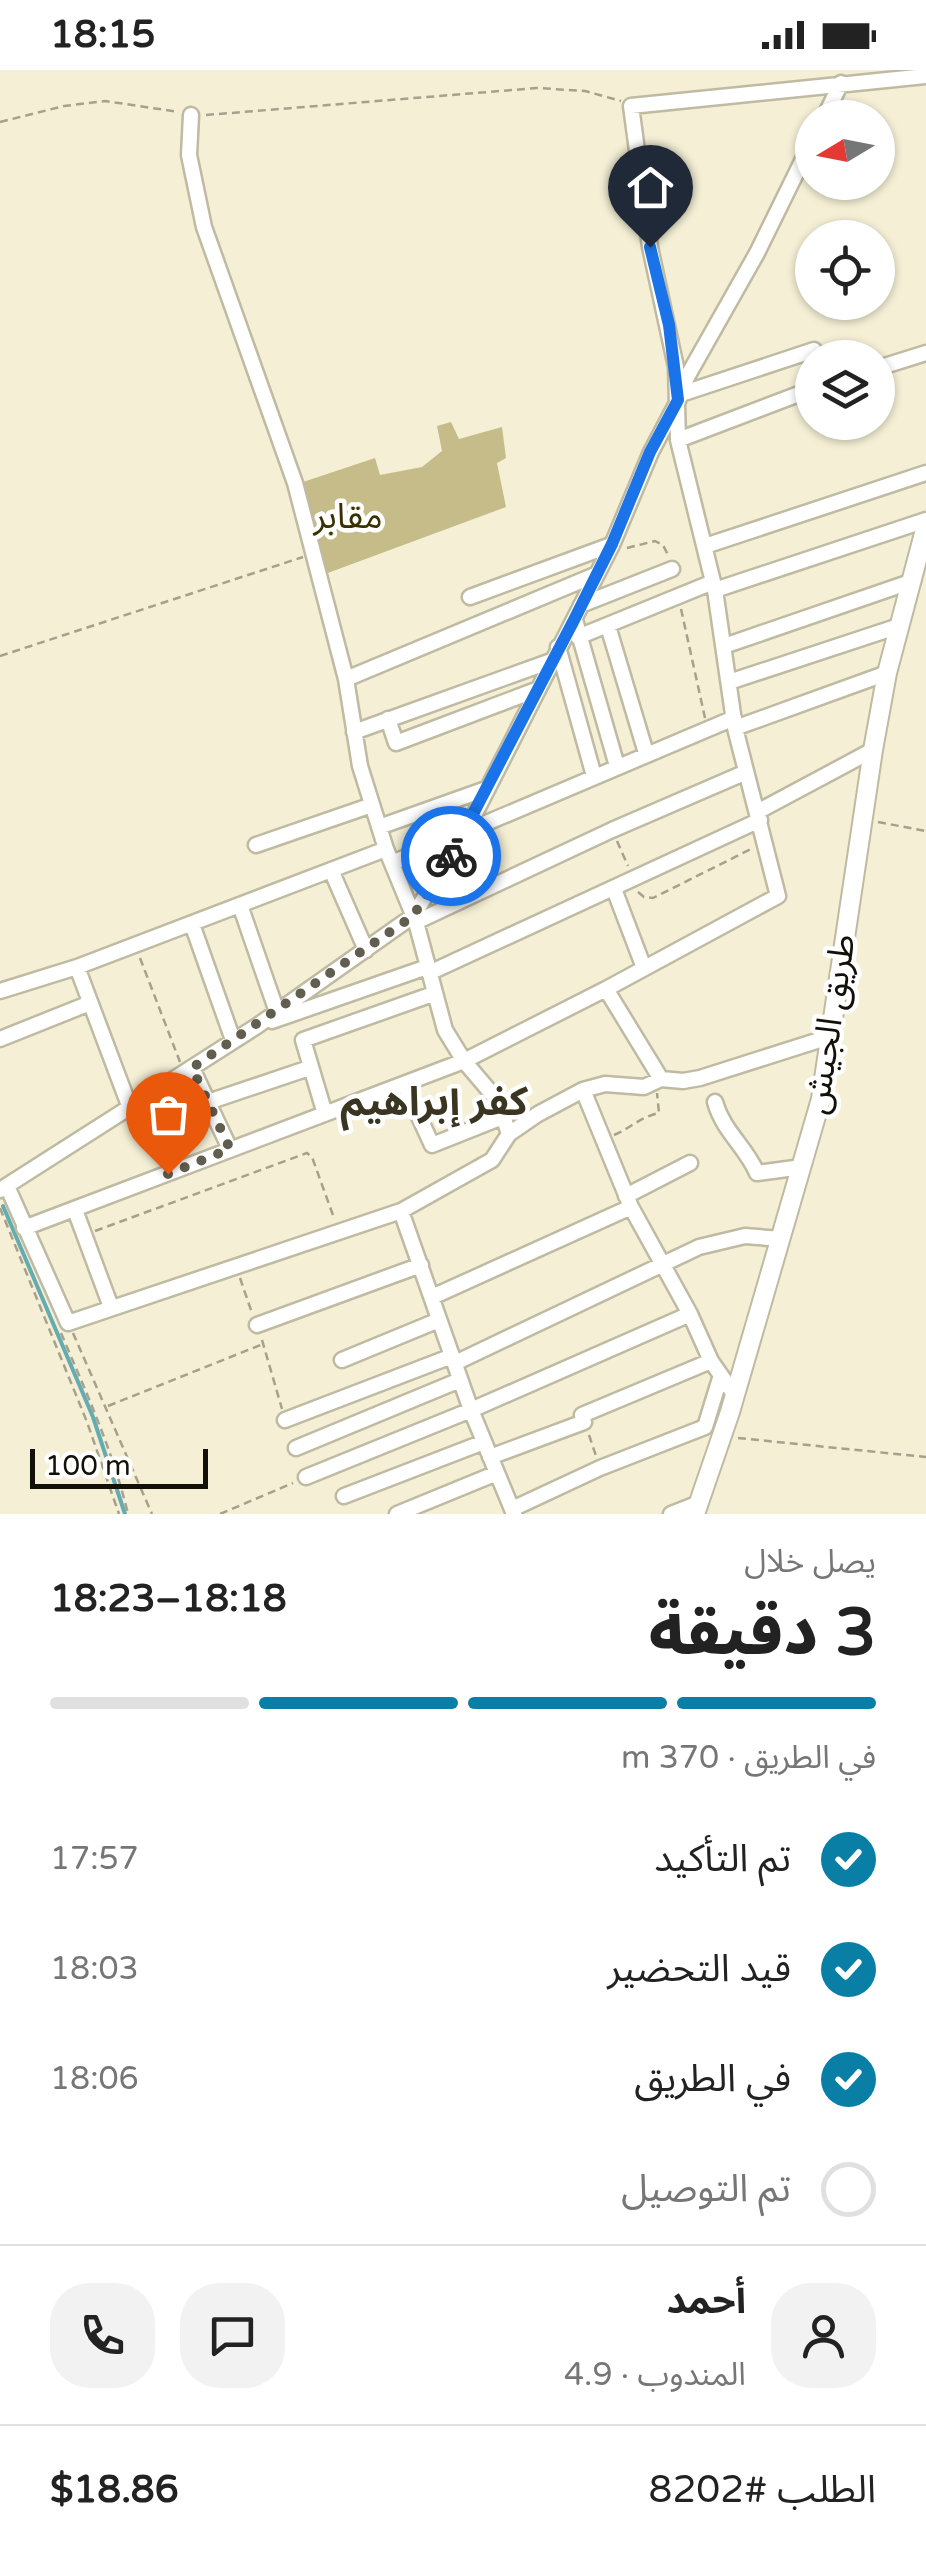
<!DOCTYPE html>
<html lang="ar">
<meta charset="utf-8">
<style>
:root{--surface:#fff;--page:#f2f2f2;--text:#222;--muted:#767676;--line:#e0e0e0;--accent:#0a7fa6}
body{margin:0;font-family:"Varela Round","Noto Sans Arabic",sans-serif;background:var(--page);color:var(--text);direction:rtl;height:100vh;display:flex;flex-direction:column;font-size:38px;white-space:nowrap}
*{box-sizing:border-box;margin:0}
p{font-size:32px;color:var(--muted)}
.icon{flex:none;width:55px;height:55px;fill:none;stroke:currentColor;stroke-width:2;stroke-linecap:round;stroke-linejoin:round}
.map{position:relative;height:1444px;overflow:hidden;direction:ltr}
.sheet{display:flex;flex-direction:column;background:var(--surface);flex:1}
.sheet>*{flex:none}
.needle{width:65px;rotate:260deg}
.buttons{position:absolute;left:795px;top:30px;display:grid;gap:20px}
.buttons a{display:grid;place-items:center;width:100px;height:100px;border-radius:50%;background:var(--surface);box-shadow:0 2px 8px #0004;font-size:50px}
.scale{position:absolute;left:30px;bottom:25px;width:178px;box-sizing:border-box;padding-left:10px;border:5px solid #121008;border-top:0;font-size:28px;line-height:35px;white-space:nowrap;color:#121008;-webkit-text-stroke:8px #fff;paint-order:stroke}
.pin{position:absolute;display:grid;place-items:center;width:85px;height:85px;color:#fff;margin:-102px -42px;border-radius:50% 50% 50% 0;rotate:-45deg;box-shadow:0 0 10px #0007}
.pin .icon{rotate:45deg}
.courier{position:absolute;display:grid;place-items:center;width:100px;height:100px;margin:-50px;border:8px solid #1a73e8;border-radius:50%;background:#fff;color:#222;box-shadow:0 2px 12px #0007}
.headline em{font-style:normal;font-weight:800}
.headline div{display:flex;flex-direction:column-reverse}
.headline{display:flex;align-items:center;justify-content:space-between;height:170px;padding:0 50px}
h1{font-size:65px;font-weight:800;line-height:75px}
.bar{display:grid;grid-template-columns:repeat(4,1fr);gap:15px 10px;align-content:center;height:120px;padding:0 50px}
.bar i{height:12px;border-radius:8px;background:var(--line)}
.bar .on{background:var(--accent)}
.bar p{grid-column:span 4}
.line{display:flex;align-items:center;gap:25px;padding:0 50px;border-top:2px solid var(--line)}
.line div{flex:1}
.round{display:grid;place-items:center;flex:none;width:105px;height:105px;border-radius:40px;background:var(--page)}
ol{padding:0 50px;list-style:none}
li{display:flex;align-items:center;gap:30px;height:110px}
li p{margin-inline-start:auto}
li .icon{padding:10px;border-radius:50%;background:var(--accent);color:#fff;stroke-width:4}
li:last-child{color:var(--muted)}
li i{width:55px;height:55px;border:5px solid var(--line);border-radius:50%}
.status{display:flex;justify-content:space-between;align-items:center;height:70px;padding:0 50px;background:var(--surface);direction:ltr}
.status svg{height:28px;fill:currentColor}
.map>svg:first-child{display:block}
.green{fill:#c6bc8a}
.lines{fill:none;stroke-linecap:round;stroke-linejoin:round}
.stream{stroke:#64acb1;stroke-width:4}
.minor-casing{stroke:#bfbaa2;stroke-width:19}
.major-casing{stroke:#bfbaa2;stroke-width:22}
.path{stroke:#a5a18d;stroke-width:2.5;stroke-dasharray:8 5;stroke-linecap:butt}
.minor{stroke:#fff;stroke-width:14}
.major{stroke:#fff;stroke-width:18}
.done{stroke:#615e50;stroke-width:10;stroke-dasharray:0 18}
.route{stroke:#1a73e8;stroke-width:12}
.labels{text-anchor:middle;stroke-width:9;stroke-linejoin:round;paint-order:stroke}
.park-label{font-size:35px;fill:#393003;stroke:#fff}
.street-label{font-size:35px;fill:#121008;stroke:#fff}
.quarter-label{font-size:40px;font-weight:bold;fill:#393521;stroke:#fff}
</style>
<div class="status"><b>18:15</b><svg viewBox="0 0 49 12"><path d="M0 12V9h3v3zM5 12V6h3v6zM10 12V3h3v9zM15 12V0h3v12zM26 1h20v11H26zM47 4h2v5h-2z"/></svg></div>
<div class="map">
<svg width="926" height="1444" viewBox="0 0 926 1444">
<rect width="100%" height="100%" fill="#f4efd5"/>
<!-- green -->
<path class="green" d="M451 352 459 369 502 357 506 388 497 393 506 437 317 507 291 416 375 388 380 405 422 397 442 381 437 356Z"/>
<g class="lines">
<!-- stream -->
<path class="stream" d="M3 1136 93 1347 125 1444"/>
<defs>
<path id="minor" d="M191 45 189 85 204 157 295 413 346 609 360 696 386 779 416 852 445 960 464 991 498 1031 509 1064
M824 48 841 13
M878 298 926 283
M681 324 814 280
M678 370 812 319
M705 476 926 403
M715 520 926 450
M470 527 611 475
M581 535 672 499
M575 550 617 696
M608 556 646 683
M578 567 713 512
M724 576 913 511
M558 577 594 706
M346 609 595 505
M729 612 899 556
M388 649 396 673 536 620
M735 658 887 603
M354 662 551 591
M757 742 873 680
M379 757 486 719
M256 775 372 735
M392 793 734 648
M331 800 366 880
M614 819 644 898
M240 835 277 942
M416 852 612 760 744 703
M192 854 233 970
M77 897 130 1038
M429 903 760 750
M606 919 661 1009 683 1011 700 1008 829 967
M0 921 77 897 386 779
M272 951 427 897
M0 969 90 933
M192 998 230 1079
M404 1014 432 1075 505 1046
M583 1020 631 1137 690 1244 711 1291 734 1324
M208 1032 309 998
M715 1032C723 1061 746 1077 757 1103L802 1097
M325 1044 303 970 433 924
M7 1116 68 1253 401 1141 492 1090 509 1064 538 1044 583 1020 605 1014 644 1017 661 1009
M0 1120 257 956 413 846 465 763 612 475 651 382 678 331 687 307 757 183 812 71
M626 1126 690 1093
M75 1140 111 1237
M401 1141 471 1340 514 1444
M24 1158 464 991 606 919 778 826 735 658 715 520 678 370 676 297 650 177 631 36 926 6
M432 1227 631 1137
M257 1255 421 1195
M342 1290 439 1250
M455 1293 699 1177 745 1166 781 1169
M582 1345 711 1291
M285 1350 452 1286
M296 1378 460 1310
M490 1387 584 1352
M306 1407 471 1340 690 1244
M344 1426 484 1372
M512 1439 600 1398 705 1357 721 1305
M397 1444 497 1403
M671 1444 699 1433"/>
<path id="major" d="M695 1444 730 1342 821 1029 873 680 887 603 926 456"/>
</defs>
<!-- minor casing -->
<use href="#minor" class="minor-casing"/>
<!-- major casing -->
<use href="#major" class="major-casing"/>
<!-- path -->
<path class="path" d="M206 45 537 18 585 21 621 31
M0 52 64 36 105 31 179 42
M627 478 655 471 663 475 669 487
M681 539 705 648
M0 586 303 487
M878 752 926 761
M617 771 628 796
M638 822 644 827 653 828 751 779
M140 888 180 992
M614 1065C631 1058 640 1047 659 1043L657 1023
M0 1138 87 1352 119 1444
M95 1161 307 1083 312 1087 334 1148
M240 1208 252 1243
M61 1263C86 1322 113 1381 128 1444
M73 1263 152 1444
M262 1270 282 1339
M108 1336 263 1274
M589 1365 596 1386
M738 1368 926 1387
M220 1444 293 1413"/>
<!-- minor -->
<use href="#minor" class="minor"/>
<!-- major -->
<use href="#major" class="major"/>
</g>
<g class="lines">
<!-- done -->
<path class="done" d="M168 1104 230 1079 192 998 413 846 451 786"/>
<!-- route -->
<path class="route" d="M451 786 574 550 612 474 650 382 678 330 669 255 650 177"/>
</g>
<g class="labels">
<!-- park labels -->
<g class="park-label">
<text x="348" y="458">مقابر</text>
</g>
<!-- street labels -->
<g class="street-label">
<text transform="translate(829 954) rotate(-81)" y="12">طريق الجيش</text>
</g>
<!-- quarter labels -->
<g class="quarter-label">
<text x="434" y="1045">كفر إبراهيم</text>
</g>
</g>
</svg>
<div class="buttons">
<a><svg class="needle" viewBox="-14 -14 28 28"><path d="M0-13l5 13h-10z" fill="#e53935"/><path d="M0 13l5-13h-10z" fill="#767676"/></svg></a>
<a><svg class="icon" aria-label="locate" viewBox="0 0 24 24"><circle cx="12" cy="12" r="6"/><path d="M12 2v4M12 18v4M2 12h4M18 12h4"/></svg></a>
<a><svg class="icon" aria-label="layers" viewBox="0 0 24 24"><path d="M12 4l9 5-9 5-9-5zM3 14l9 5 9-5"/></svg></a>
</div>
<div class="scale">100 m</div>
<div class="pin" style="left:168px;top:1104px;background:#ea580c"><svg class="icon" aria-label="bag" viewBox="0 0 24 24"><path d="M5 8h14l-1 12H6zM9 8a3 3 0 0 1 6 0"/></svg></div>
<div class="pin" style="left:650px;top:177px;background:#1f2937"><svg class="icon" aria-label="home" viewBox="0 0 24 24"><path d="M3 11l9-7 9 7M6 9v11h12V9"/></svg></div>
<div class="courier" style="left:451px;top:786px"><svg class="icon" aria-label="bike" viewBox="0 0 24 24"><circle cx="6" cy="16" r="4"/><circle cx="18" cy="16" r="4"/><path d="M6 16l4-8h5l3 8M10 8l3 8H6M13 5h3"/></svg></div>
</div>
<section class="sheet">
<div class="headline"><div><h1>3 دقيقة</h1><p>يصل خلال</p></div><em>18:18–18:23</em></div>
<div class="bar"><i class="on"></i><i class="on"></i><i class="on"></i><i></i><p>في الطريق · 370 m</p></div>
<ol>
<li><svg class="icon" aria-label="check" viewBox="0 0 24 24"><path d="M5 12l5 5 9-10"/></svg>تم التأكيد<p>17:57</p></li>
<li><svg class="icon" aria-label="check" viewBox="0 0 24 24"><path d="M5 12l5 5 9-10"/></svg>قيد التحضير<p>18:03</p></li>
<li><svg class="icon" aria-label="check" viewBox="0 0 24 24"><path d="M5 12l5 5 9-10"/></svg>في الطريق<p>18:06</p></li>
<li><i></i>تم التوصيل</li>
</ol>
<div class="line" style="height:180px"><a class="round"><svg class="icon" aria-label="person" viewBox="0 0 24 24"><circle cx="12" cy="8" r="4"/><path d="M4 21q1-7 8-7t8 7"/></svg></a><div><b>أحمد</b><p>المندوب · 4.9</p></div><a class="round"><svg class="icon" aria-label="chat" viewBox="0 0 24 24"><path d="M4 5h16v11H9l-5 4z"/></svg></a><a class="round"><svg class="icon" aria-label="phone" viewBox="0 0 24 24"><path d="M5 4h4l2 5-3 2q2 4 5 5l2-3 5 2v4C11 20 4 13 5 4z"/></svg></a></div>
<div class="line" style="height:130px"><div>الطلب #8202</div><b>$18.86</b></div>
</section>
